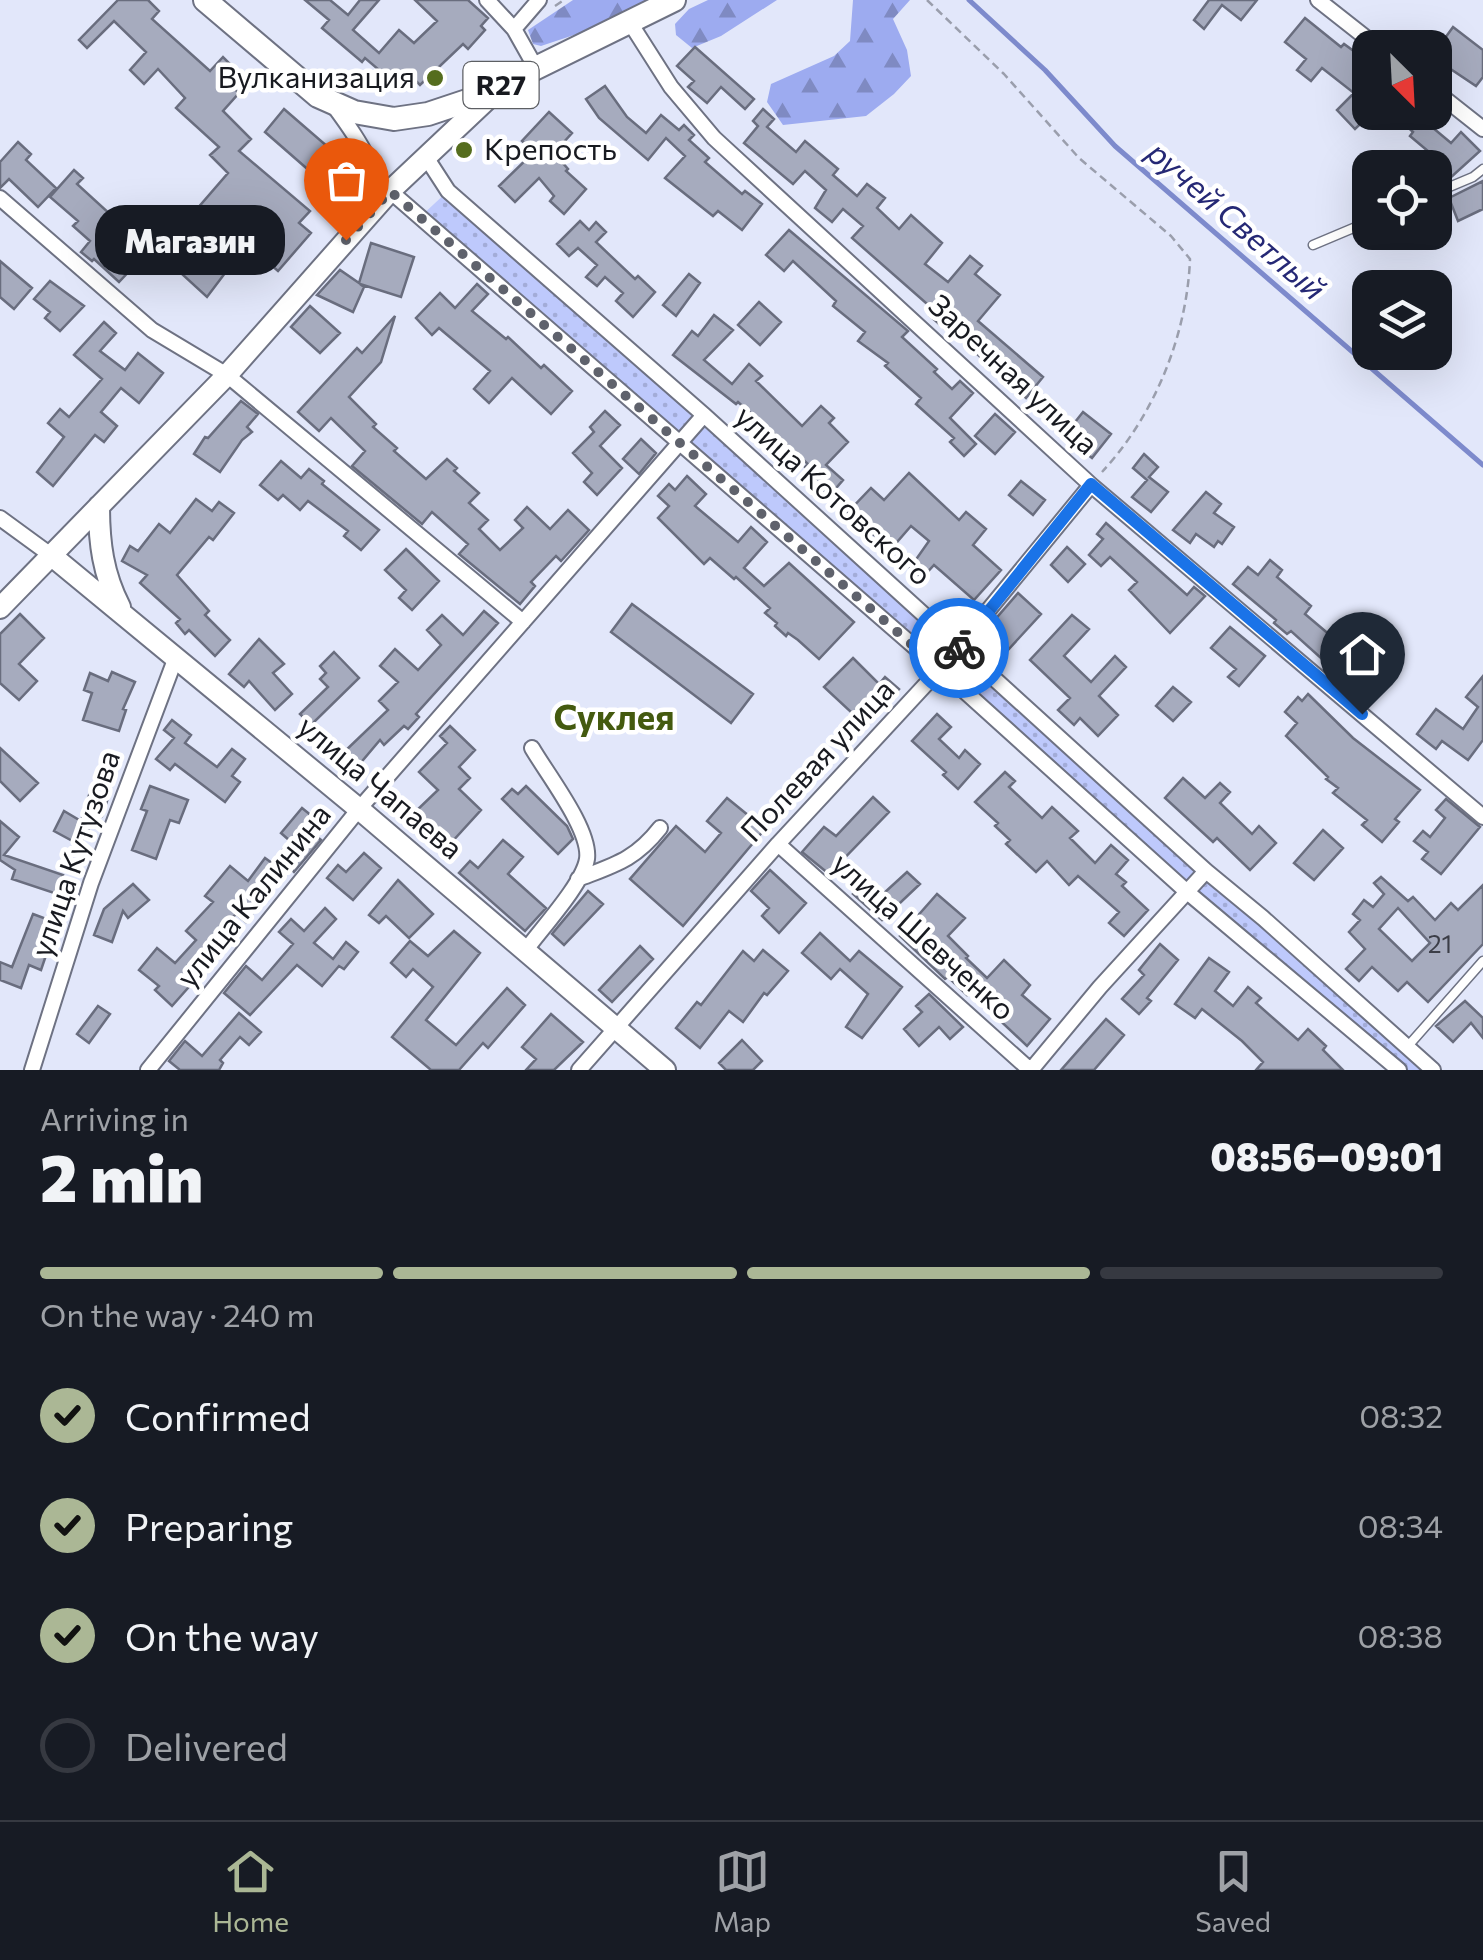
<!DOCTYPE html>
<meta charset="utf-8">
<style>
:root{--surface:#171b24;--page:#242831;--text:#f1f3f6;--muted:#9ea1a6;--line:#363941;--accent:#abb795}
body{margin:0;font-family:Commissioner,sans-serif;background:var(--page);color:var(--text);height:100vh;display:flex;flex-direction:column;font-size:38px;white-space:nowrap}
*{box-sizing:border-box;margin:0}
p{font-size:32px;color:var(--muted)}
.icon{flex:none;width:55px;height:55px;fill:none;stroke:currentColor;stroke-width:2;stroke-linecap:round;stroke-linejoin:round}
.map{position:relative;height:1070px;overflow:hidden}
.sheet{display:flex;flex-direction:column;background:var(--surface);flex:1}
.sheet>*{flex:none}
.needle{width:65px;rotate:156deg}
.controls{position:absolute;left:1352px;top:30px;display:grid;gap:20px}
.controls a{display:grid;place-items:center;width:100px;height:100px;border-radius:20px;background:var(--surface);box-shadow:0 10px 40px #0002;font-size:50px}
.pin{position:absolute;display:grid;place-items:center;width:85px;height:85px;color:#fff;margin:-102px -42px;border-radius:50% 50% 50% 0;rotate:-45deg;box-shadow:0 0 10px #0007}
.pin .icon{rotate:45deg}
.courier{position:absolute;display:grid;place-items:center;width:100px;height:100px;margin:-50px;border:8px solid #1a73e8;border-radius:50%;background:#fff;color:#222;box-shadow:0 2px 12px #0007}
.bubble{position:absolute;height:70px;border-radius:30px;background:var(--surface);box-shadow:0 10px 40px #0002;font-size:32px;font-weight:800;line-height:70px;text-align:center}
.head em{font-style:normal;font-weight:800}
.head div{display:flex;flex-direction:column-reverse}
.head{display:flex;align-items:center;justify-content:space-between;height:170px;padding:0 40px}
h1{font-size:65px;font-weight:800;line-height:75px}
.bar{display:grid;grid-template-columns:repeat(4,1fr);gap:15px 10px;align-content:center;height:120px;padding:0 40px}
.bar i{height:12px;border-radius:8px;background:var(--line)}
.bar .current{background:var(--accent)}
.bar p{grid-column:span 4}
ol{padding:0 40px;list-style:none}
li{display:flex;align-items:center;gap:30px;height:110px}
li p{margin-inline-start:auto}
li .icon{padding:10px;border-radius:50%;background:var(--accent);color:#111;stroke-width:4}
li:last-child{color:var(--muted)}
li i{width:55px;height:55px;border:5px solid var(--line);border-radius:50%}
.dock{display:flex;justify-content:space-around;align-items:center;height:140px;border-top:2px solid var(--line);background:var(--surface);font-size:28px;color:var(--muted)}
.dock a{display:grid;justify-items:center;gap:5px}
.dock .current{color:var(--accent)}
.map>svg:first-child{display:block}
.forest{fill:url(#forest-firs)}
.park{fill:url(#park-dots)}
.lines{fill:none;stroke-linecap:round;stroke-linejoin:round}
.stream{stroke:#7d8acc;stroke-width:5}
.building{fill:#a6abbe;stroke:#696d7e;stroke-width:2.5;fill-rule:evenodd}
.lane-casing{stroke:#6e7283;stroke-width:11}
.street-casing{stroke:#6e7283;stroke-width:18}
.secondary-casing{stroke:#6e7283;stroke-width:24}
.primary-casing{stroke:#6e7283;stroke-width:26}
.path{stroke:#9a9eac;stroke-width:2.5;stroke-dasharray:8 5;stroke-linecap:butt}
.lane{stroke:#fff;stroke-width:8}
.street{stroke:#fff;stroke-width:14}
.secondary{stroke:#fff;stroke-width:20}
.primary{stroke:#fff;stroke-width:22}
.done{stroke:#5f626c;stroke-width:10;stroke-dasharray:0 18}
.route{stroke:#1a73e8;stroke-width:12}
.poi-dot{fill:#556d1e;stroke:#fff;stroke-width:4}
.labels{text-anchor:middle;stroke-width:9;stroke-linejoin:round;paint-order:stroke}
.number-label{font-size:25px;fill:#3c3e48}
.shield{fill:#fff;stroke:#5d5f63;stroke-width:2.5}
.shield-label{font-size:28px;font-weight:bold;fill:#181a20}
.poi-label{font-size:30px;fill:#181a20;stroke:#fff;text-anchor:end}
.street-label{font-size:30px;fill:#181a20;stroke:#fff}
.water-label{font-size:32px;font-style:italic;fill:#252875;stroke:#fff}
.quarter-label{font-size:35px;font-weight:bold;fill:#445a0f;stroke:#fff}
</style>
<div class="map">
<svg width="1483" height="1070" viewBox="0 0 1483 1070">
<defs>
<pattern id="forest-firs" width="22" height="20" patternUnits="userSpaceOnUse" patternTransform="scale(2.5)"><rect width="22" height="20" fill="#9dabf0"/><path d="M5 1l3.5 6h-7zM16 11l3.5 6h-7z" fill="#7f8ac2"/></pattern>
<pattern id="park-dots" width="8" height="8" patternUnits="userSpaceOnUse" patternTransform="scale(2.5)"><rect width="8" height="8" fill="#bec9fc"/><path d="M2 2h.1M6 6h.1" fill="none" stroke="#a3acd8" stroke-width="1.8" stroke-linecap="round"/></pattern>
</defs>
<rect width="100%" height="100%" fill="#e2e7fa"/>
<!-- forest -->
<path class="forest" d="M573 0H658L622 19 541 46 533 44 528 30Z
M708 0H777L721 36 692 48 676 35 675 24 689 9Z
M853 0H910L893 19 907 50 911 76 894 94 866 116 783 125 767 102 771 84 834 56 850 41Z"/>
<!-- park -->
<path class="park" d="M448 191 1433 1070H1396L420 217Z"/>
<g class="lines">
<!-- stream -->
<path class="stream" d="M969 0 1045 70 1115 146 1483 465"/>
</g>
<!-- building -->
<path class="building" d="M118 0H148L159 11 152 19 210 71 223 57 237 71 227 82 239 93 223 111 251 139 239 151 310 211 299 223 311 233 278 271 247 244 207 297 183 275 209 246 184 224 228 173 210 155 219 147 176 108 185 98 158 69 144 84 130 70 146 52 114 21 87 48 79 40Z
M305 0H330L348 15 360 0H379L353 30 379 53 399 30 414 43 437 21 415 0H468L488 18 481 26 485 30 468 49 463 44 420 85 410 75 399 87 365 58 362 62 322 28 329 20Z
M1209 0H1257L1241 20 1222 5 1204 29 1194 20Z
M1305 18 1341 47 1344 44 1370 63V115L1355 129 1337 110 1354 93 1322 68 1311 81 1297 70 1306 59 1285 42Z
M1453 27 1483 50V77L1476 86 1446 66 1435 80V52Z
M695 47 754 99 745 109 721 87 707 103 688 87 694 81 677 66Z
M605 86 627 117 646 133 661 115 679 130 684 125 694 135 689 140 709 158 705 162 742 194 745 191 762 204 742 230 718 211 713 216 665 178 685 156 666 138 648 160 599 118 586 99Z
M284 109 350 166 341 175 358 191 340 210 330 201 336 194 265 132Z
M763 109 774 119 767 127 796 152 805 141 838 169 833 175 857 196 867 184 885 198 877 208 899 229 911 215 932 234 942 243 925 264 948 282 970 256 982 266 975 274 1000 295 978 321 1043 377 1026 398 947 327 945 329 930 316 934 310 852 238 863 226 843 209 832 222 815 208 826 190 805 171 793 184 744 143 758 126 753 121Z
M549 112 572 133 554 153 568 169 566 171 586 189 564 214 550 201 554 196 539 178 515 202 499 186 534 152 522 141Z
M1392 112H1414L1451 143 1461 132 1480 151 1449 179 1432 161 1435 157 1410 136 1413 132Z
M18 142 31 154 26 160 56 188 38 207 9 179 0 188V162Z
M74 170 83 178 77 184 112 216 119 208 138 225 133 231 151 248 119 282 94 259 92 261 81 252 90 241 73 226 78 221 50 197Z
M1483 181V209L1458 221 1449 198Z
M580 221 589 230 596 222 606 232 596 242 635 279 638 276 655 292 633 317 616 301 623 293 605 277 597 286 586 277 597 265 578 248 569 256 557 244Z
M789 230 908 331 902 337 937 369 934 372 952 389 960 381 973 393 950 418 976 444 964 456 950 442 954 438 916 404 921 398 885 366 888 363 858 341 865 332 833 306 836 301 793 261 784 271 766 255Z
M371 243 414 257 401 297 360 284 364 287 353 312 317 295 340 270 359 283Z
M0 261 32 288 14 309 0 297Z
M689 274 700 283 676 316 663 305Z
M50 281 84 306 60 331 45 318 50 312 34 299Z
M477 284 488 294 472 311 506 339 508 337 541 368 544 365 572 391 551 414 512 378 489 403 474 389 490 371 439 328 432 335 416 318 440 293 455 308Z
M759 302 781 322 760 345 738 325Z
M310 306 340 333 320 353 291 327Z
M714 315 733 330 704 360 732 384 749 364 762 376 756 381 802 426 821 406 834 418 829 423 848 442 826 465 843 480 825 501 809 487 817 478 805 467 808 464 738 402 736 404 673 355 692 331 698 336Z
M395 316 381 362 349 397 376 424 373 427 397 448 394 451 426 479 447 459 457 468 454 471 479 493 469 503 488 520 479 529 500 550 523 528 515 520 527 507 550 529 568 510 589 530 561 561 556 556 531 582 535 586 520 604 459 554 468 544 432 512 422 524 352 466 365 451 331 418 319 431 298 412 357 348 362 353Z
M104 322 116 333 100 351 125 370 138 353 163 373 139 403 121 388 101 412 117 426 104 442 95 435 53 486 37 472 64 437 48 423 60 409 69 417 102 379 74 355Z
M241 401 258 414 247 427 252 432 242 440 220 472 194 454 205 437 208 438Z
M605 411 620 425 600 446 622 468 597 495 584 482 592 473 573 453 594 432 590 427Z
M1083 412 1111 434 1092 458 1064 436Z
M995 414 1015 432 995 454 975 436Z
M641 439 656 453 639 474 623 459Z
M1144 454 1158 467 1149 477 1168 492 1151 512 1132 497 1147 480 1133 468Z
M281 461 301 478 309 469 324 481 322 484 379 530 361 550 344 536 348 531 308 501 300 510 283 495 278 500 260 485Z
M909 473 959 520 966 512 986 529 973 545 1001 570 974 600 934 565 922 578 910 568 929 541 911 526 891 549 847 513 871 488 884 500Z
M687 476 706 494 695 506 738 542 751 527 767 542 744 568 764 586 789 563 854 622 819 659 798 640 788 633 786 636 775 626 777 623 765 613 770 608 736 577 734 579 710 558 704 564 658 518 669 506 658 496 669 484 675 490Z
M1021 481 1045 500 1033 515 1009 495Z
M1206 492 1221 504 1214 513 1234 527 1222 544 1218 541 1214 547 1196 534 1190 543 1173 530Z
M196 499 212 511 219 502 234 513 213 540 209 537 177 575 209 611 205 615 230 640 215 656 189 630 185 634 176 623 180 619 140 583 147 575 122 561 130 546 138 551 159 524 170 533Z
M1106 523 1187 595 1194 587 1205 596 1170 633 1129 590 1137 582 1110 557 1101 566 1089 555 1103 539 1097 534Z
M1067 547 1085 564 1068 582 1051 565Z
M406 549 439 581 412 610 399 598 406 590 385 570Z
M1270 560 1282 570 1277 577 1311 606 1305 614 1331 636 1336 631 1352 645 1332 668 1291 631 1287 634 1274 623 1276 620 1233 584 1248 567 1258 575Z
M1018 593 1041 614 1008 650 986 630Z
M632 604 753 694 731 723 611 632Z
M484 611 498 623 416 714 419 717 408 729 404 726 384 745 380 740 358 766 343 753 388 710 379 701 398 682 380 666 395 649 418 670 441 645 427 630 442 615 463 635Z
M20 614 44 638 19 664 37 681 19 700 0 683V634Z
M1072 615 1089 629 1064 656 1091 682 1115 656 1126 667 1099 696 1118 715 1098 736 1080 718 1074 725 1058 710 1070 698 1030 660Z
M1230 627 1265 656 1239 686 1228 677 1236 669 1211 648Z
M259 639 284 664 273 673 292 694 275 710 249 681 244 687 229 674Z
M334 652 359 678 311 725 300 714 328 687 320 679 326 673 320 666Z
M853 658 879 684 885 677 899 689 866 726 824 687Z
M112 672 135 682 123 709 126 710 119 731 83 720 92 693 84 690 90 673 108 681Z
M1483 676V740L1468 760 1442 741 1436 749 1417 734 1436 709 1463 729 1478 707 1466 697Z
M1173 687 1191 702 1173 721 1156 706Z
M1308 694 1353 738 1420 790 1395 819 1399 822 1382 842 1362 825 1367 820 1333 793 1338 788 1326 779 1328 777 1286 736 1297 723 1285 712 1298 697 1302 701Z
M937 714 951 727 939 739 959 758 965 750 980 764 958 789 943 775 946 772 912 741Z
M172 720 191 735 185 743 217 767 232 749 245 759 232 776 240 782 225 802 175 764 170 770 156 759 174 738 164 730Z
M450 726 475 750 459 767 470 778 459 789 481 810 450 844 415 812 438 790 419 772 447 743 440 736Z
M0 748 38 783 20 801 0 781Z
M1005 772 1015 781 1009 787 1042 818 1052 807 1078 831 1070 838 1095 863 1111 845 1128 860 1116 874 1126 882 1122 886 1148 910 1124 936 1109 923 1119 912 1078 876 1069 885 1047 861 1036 872 1006 844 1010 840 995 826 998 823 975 802Z
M1183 778 1205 798 1220 783 1230 792 1220 803 1252 834 1259 826 1276 843 1250 870 1217 838 1213 842 1165 798Z
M150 786 188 800 179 823 170 820 156 859 132 850 147 811 141 809Z
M526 786 567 826 573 839 558 854 502 799 512 789 518 794Z
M89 795 107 801 102 816 96 815 80 845 54 831 64 811 81 821Z
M873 797 889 812 829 874 802 852 824 827 836 836Z
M727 798 765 829 683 926 630 879 676 826 705 852 721 833 707 821Z
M1446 799 1480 827 1441 874 1422 859 1428 852 1414 841 1423 831 1430 837 1445 818 1436 810Z
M302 808 323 825 315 835 321 840 294 872 288 866 246 922 236 914 208 944 218 954 172 1006 155 990 159 986 139 970 157 948 175 963 196 940 186 931 213 902 205 896 230 866 248 881 265 858 272 863 290 841 281 833Z
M0 821 19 837 4 855 63 875 57 894 12 879 15 870 0 860Z
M1323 830 1343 848 1314 880 1294 863Z
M503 840 523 857 508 874 546 908 525 931 459 873 470 861 478 868Z
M364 853 381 868 353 900 327 878 338 865 346 872Z
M770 870 806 903 779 933 762 916 769 908 751 891Z
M907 872 920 884 882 920 853 894 867 879 883 894Z
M1381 877 1408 901 1413 897 1435 920 1451 903 1458 910 1483 885V944L1428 1002 1407 982 1398 991 1372 967 1359 981 1346 969 1365 949 1349 932 1360 920 1353 914 1364 900 1373 907 1384 894 1374 883ZM1398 908 1430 943 1412 961 1379 929Z
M398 880 433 914 409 938 386 916 379 923 369 915Z
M133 884 149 900 128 918 123 911 112 942 94 935 104 909Z
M588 891 603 904 564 945 552 934Z
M937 894 965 918 948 936 968 956 966 958 987 978 1004 960 1030 985 1022 995 1050 1019 1027 1046 970 992 967 995 948 977 945 979 900 936Z
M325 908 336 919 314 943 333 959 346 942 358 952 344 969 339 966 322 986 297 965 250 1015 224 993 246 966 262 980 293 944 279 932 291 919 304 931Z
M33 914 57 923 41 970 29 965 21 988 0 980V962L12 967Z
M454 931 480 953 426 1020 456 1045 507 988 525 1005 488 1048 483 1043 459 1070H431L392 1037 433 987 413 969 406 977 391 963 410 941 428 956Z
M820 933 850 961 859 951 902 987 862 1038 846 1027 868 994 840 969 831 979 802 953Z
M1160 944 1178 960 1147 998 1151 1001 1139 1014 1122 999 1144 975 1139 970Z
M640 946 653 959 612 1002 599 990Z
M763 950 788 971 767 995 764 993 743 1022 729 1011 700 1048 676 1028 697 1002 701 1005 743 951 754 961Z
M1209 958 1229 972 1215 991 1233 1006 1248 987 1261 998 1256 1003 1298 1040 1308 1029 1326 1046 1323 1050 1343 1070H1256L1263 1062 1242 1041 1202 1009 1195 1018 1175 1004Z
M929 994 963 1027 950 1039 939 1027 919 1046 904 1029 922 1012 916 1006Z
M1465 1001 1483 1018V1038L1471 1023 1453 1042 1436 1026Z
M98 1006 110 1014 89 1043 77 1034Z
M239 1013 261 1032 249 1045 240 1037 220 1060 223 1063 219 1070H180L169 1061 185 1041 202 1056Z
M551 1014 583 1042 554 1070H526L536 1059 522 1047Z
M1106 1019 1124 1035 1094 1070H1061Z
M742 1040 762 1061 753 1070H726L719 1063Z"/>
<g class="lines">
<defs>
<path id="lane" d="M1435 193 1473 177 1483 169
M1313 245 1370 221
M1408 1046 1483 961"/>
<path id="street" d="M487 0 514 29 536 68
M1318 0 1379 48
M629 21 671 87 714 138 1091 485 1483 817
M514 29 539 0
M1435 91 1483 129
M334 106C356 137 382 167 371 207
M426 157 448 191 704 415 1206 871 1263 918 1433 1070
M390 191 940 669 1186 891 1399 1070
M0 198 152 330 227 375 523 622
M0 518 52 556
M778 844 1030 1070
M578 879C614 865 635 860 660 828
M526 950C541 929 583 884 587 859 591 830 547 774 532 748
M32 1070 91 883 176 657
M148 1070 359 809 704 415
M579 1070 778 844 940 669 1091 485
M1031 1070 1100 987 1206 871"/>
<path id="secondary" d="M99 506C99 543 103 574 120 607
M52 556 359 809 665 1070
M0 608 227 375 390 191 496 91"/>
<path id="primary" d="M205 0 318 96 354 112 394 119 428 114 473 99 674 0"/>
</defs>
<!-- lane casing -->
<use href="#lane" class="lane-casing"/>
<!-- street casing -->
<use href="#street" class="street-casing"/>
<!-- secondary casing -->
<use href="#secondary" class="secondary-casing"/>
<!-- primary casing -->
<use href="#primary" class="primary-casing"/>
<!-- path -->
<path class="path" d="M927 0 1004 74 1079 158 1171 236 1190 259C1187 336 1154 416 1102 472
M555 6 564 0"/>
<!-- lane -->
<use href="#lane" class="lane"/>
<!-- street -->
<use href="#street" class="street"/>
<!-- secondary -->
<use href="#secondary" class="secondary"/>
<!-- primary -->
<use href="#primary" class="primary"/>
</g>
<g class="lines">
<!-- done -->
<path class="done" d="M346 240 390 191 940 669 959 648"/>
<!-- route -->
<path class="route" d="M959 648 1091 484 1362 714"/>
</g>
<!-- markers -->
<g class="poi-dot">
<circle cx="435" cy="78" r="10"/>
<circle cx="464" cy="150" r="10"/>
</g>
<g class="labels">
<!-- number labels -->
<g class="number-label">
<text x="1440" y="953">21</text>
</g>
<!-- shield labels -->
<rect class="shield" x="463.5" y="62" width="75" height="46" rx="8"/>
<g class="shield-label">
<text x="501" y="95">R27</text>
</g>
<!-- poi labels -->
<g class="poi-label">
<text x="415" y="88">Вулканизация</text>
<text x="484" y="160" text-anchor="start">Крепость</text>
</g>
<!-- street labels -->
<g class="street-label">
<text transform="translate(1013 375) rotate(43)" y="10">Заречная улица</text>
<text transform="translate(833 496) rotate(42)" y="10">улица Котовского</text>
<text transform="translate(818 761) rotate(-47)" y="10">Полевая улица</text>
<text transform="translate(380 788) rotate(40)" y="10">улица Чапаева</text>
<text transform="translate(76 854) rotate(-71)" y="10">улица Кутузова</text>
<text transform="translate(254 896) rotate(-51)" y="10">улица Калинина</text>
<text transform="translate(923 937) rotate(42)" y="10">улица Шевченко</text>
</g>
<!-- water labels -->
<g class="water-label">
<text transform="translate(1236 221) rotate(41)" y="11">ручей Светлый</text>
</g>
<!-- quarter labels -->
<g class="quarter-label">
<text x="614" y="730">Суклея</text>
</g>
</g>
</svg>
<div class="controls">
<a><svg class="needle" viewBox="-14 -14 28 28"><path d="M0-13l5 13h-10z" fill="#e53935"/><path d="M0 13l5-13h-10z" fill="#9ea1a6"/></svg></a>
<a><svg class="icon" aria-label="locate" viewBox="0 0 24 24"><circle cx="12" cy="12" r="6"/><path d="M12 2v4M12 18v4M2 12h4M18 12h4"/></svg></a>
<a><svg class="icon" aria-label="layers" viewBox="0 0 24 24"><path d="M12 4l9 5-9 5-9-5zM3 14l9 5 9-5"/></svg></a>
</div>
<div class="pin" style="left:346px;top:240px;background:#ea580c"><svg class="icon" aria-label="bag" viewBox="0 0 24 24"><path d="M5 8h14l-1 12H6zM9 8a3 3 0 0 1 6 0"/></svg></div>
<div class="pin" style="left:1362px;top:714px;background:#1f2937"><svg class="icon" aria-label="home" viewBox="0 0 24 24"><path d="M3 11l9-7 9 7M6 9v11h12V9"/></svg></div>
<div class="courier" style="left:959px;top:648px"><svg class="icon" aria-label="bike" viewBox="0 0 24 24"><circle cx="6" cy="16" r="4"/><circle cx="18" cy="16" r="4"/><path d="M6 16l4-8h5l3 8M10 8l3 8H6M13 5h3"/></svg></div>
<div class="bubble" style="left:95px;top:205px;width:190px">Магазин</div>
</div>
<section class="sheet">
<div class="head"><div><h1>2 min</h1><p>Arriving in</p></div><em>08:56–09:01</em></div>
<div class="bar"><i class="current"></i><i class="current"></i><i class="current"></i><i></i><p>On the way · 240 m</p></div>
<ol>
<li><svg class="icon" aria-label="check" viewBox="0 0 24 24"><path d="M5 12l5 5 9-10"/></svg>Confirmed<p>08:32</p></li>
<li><svg class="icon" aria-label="check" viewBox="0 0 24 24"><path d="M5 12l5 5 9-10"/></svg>Preparing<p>08:34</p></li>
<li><svg class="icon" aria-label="check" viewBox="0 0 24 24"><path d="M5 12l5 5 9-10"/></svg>On the way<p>08:38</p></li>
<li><i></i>Delivered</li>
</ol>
</section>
<nav class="dock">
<a class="current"><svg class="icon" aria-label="home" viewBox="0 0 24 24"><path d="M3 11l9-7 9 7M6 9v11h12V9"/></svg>Home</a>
<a><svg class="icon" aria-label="map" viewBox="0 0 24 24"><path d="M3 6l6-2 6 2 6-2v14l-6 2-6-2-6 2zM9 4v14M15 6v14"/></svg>Map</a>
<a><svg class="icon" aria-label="saved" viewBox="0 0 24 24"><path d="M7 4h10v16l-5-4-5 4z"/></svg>Saved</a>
</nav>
